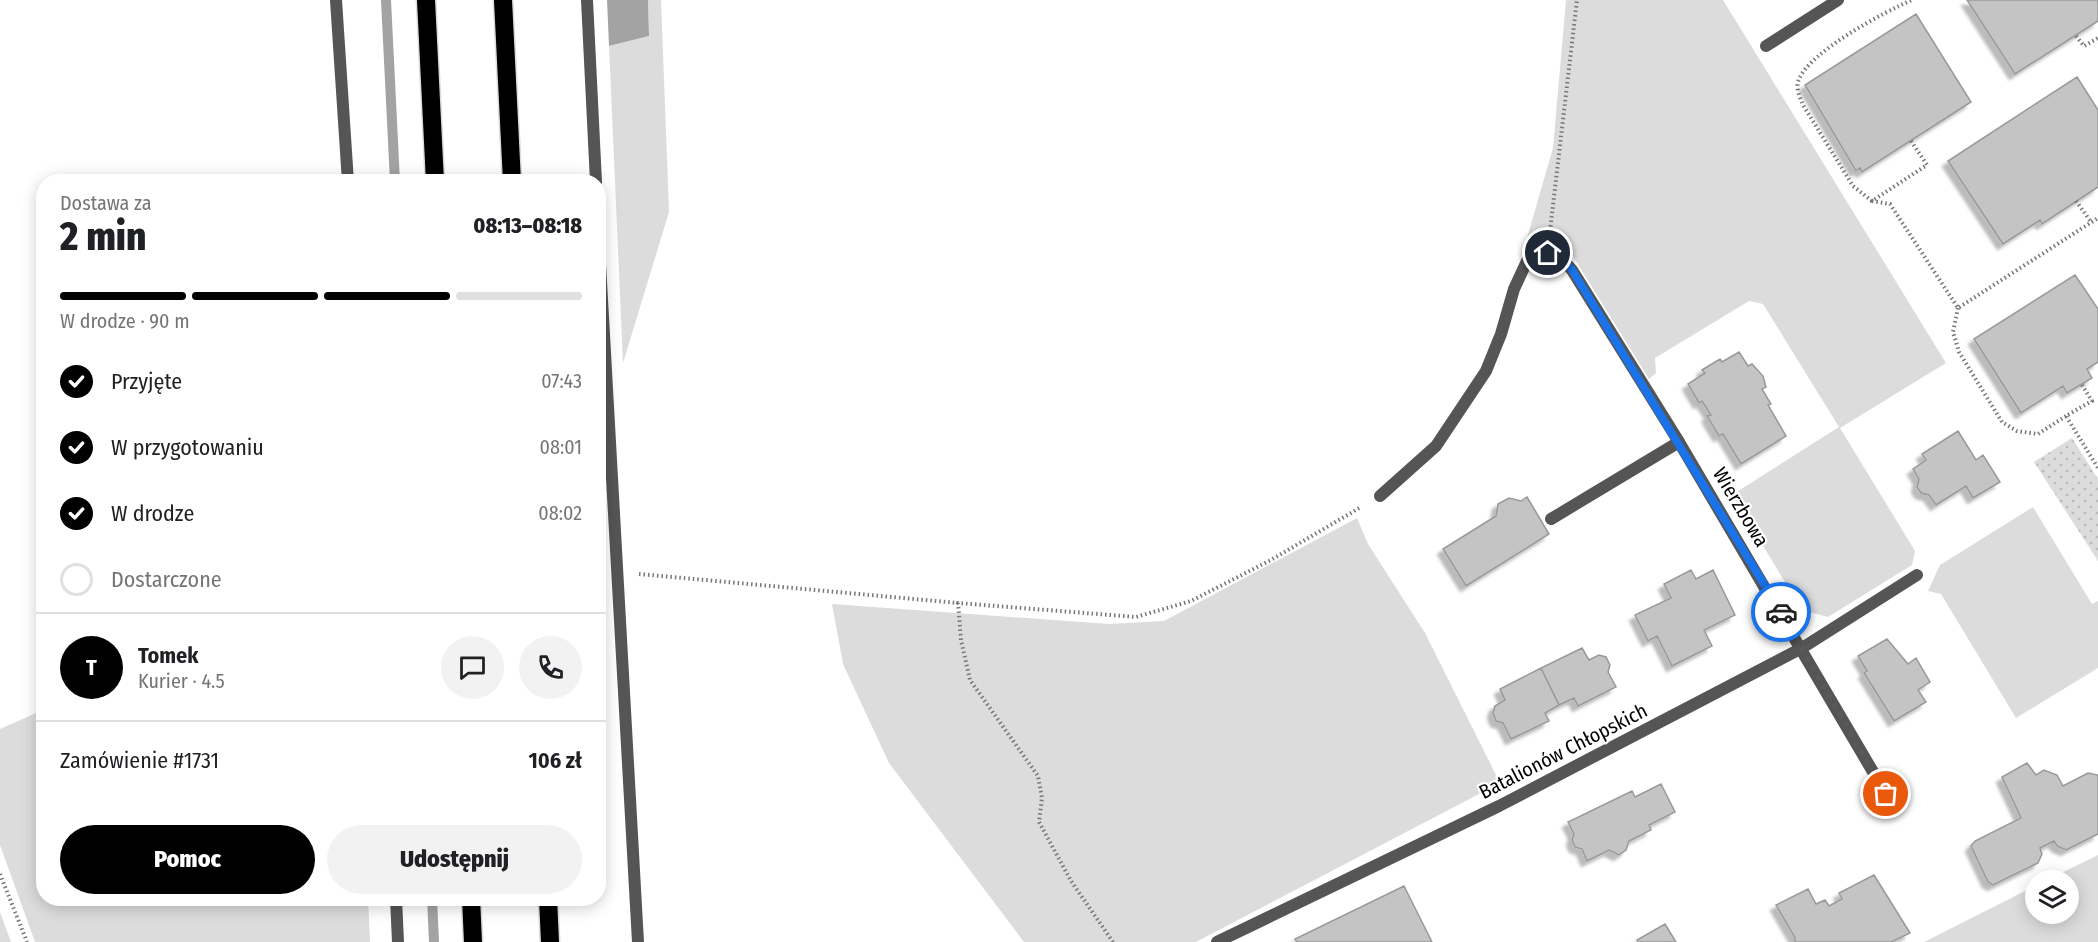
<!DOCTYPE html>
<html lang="pl">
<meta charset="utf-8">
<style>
:root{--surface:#fff;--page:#f2f2f2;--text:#202124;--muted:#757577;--line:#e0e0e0;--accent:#000}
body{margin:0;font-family:"Fira Sans Condensed",sans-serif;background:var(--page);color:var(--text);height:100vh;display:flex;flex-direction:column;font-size:22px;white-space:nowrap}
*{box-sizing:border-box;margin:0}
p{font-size:20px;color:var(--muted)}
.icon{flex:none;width:33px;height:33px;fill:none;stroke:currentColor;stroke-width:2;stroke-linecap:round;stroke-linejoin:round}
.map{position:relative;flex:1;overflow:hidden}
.sheet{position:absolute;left:36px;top:174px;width:570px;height:732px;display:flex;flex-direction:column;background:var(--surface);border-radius:24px;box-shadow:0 3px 15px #0003}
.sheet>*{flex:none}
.buttons{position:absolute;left:2025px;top:870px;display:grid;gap:12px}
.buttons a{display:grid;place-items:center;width:54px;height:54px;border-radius:50%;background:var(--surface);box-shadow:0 3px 15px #0003;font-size:30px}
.pin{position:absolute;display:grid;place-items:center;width:51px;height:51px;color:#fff;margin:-26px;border:3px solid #fff;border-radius:50%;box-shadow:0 2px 6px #0007}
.courier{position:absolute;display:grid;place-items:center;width:60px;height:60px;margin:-30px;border:4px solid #1a73e8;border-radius:50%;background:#fff;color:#222;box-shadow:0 2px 8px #0007}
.overview em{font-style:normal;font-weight:800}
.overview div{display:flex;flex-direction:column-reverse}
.overview{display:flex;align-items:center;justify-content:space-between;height:102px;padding:0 24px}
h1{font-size:39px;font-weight:800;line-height:45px}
.bar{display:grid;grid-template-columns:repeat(4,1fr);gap:9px 6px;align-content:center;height:72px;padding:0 24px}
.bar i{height:8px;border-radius:4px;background:var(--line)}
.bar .selected{background:var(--accent)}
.bar p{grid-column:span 4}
.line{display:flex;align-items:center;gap:15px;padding:0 24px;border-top:2px solid var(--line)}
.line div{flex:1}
.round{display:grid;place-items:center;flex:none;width:63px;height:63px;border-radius:32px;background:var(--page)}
ol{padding:0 24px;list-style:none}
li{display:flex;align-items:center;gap:18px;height:66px}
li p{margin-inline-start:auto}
li .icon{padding:6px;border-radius:50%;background:var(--accent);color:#fff;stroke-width:4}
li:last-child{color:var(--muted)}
li i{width:33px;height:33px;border:3px solid var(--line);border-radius:50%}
.action{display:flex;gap:12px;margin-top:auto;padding:12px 24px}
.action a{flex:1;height:69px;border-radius:36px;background:var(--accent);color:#fff;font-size:24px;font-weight:800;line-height:69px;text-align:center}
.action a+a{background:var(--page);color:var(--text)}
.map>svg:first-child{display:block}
.green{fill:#dcdcdc}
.park{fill:url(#park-dots)}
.water{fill:#a3a3a3}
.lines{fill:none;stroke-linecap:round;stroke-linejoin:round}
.stream{stroke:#a3a3a3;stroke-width:10}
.building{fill:#c4c4c4;stroke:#999;stroke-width:1.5;filter:url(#shadow)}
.motorway-casing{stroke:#dbdbdb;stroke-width:21}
.path{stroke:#777;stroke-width:4;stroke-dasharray:1.5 3;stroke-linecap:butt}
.service{stroke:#555;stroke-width:12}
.minor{stroke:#555;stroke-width:12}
.motorway{stroke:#000;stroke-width:18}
.done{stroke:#595959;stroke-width:6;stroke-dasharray:0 10.8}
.route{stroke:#1a73e8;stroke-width:8}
.labels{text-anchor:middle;stroke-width:4.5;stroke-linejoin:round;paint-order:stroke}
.street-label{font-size:20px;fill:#000;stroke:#fff}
</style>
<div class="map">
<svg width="2098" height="942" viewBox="0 0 2098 942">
<defs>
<pattern id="park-dots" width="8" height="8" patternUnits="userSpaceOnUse" patternTransform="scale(1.5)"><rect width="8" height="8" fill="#dcdcdc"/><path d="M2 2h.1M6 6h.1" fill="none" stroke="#bbb" stroke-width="1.8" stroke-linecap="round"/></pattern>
<filter id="shadow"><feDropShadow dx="-5.5" dy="5.5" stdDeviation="1.5" flood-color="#0004"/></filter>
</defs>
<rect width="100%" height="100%" fill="#fff"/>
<!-- green -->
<path class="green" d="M648 0H661L669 212 623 363 609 46 649 36Z
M1566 0H1723L1946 363 1840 428 1915 551 1912 565 1828 617 1802 610 1732 495 1839 427 1763 304 1749 301 1655 358 1656 373 1649 379 1569 250 1525 245 1553 148Z
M2033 507 2092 604 2098 601V668L2016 718 1941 594 1928 591 1940 565Z
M1357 518 1368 544 1425 633 1500 783 1196 942H1024L889 763 843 664 832 604 1109 624 1164 621Z
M43 710 44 898 368 899 370 942H35L0 845V729Z
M2098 855V942H1924L2035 886 2036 914H2068V880H2047Z
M0 912 11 942H0Z"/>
<!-- park -->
<path class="park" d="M2072 438 2098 479V561L2034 462Z"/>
<!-- water -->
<path class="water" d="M607 0H648L649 36 609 46Z"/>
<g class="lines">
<!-- stream -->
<path class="stream" d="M386 0 395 182
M432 898 434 942"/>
</g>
<!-- building -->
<path class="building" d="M1967 0H2098V21L2015 74Z
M1916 14 1971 102 1862 172 1860 168 1856 171 1805 85Z
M2077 77 2098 110V187L2042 224 2040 220 2003 244 1948 161Z
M2075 275 2098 309V362L2087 369 2092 378 2067 393 2063 386 2021 413 1974 339Z
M1739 352 1748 366 1752 364 1763 376 1766 387 1762 389 1771 404 1768 405 1786 436 1741 464 1723 434 1719 436 1707 416 1711 415 1702 401 1699 403 1688 384 1705 373 1702 370 1720 359 1722 362Z
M1958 431 1976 460 1983 455 2000 482 1973 498 1966 486 1936 505 1929 495 1921 493 1917 487 1919 479 1913 469 1926 460 1922 454Z
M1527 497 1549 534 1466 586 1443 549 1496 516 1498 504 1509 498 1521 501Z
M1691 570 1696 579 1713 570 1735 615 1704 630 1712 646 1672 666 1657 636 1648 641 1635 615 1671 598 1664 584Z
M1887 639 1908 664 1916 658 1930 682 1918 690 1926 702 1894 721 1864 673 1867 671 1858 656Z
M1582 648 1589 660 1599 655 1606 657 1610 665 1608 672 1616 687 1578 706 1574 698 1559 705 1541 668Z
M1541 668 1559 705 1545 713 1549 721 1511 739 1503 723 1496 721 1493 713 1495 706 1505 700 1500 689Z
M2027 763 2036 775 2044 770 2057 775 2063 786 2088 773 2098 775V834L2066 850 2057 846 2054 841 2040 848 2042 854 2038 863 1993 885 1988 882 1971 846 1975 841 2021 818 2002 777Z
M1661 784 1675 812 1649 825 1651 830 1629 841 1626 850 1619 855 1609 850 1587 861 1582 849 1575 847 1572 840 1574 834 1568 822 1632 791 1635 797Z
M1874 875 1910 933 1891 942H1795V938L1776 905 1808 889 1816 904 1825 900 1829 906 1842 899 1839 893Z
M1404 886 1432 942H1297L1295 939Z
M1665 924 1676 942H1638L1637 940Z"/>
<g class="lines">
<defs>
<path id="motorway" d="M426 0 435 182
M503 0 512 182
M471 898 473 942
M548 898 550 942"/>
</defs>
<!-- motorway casing -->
<use href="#motorway" class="motorway-casing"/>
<!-- path -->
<path class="path" d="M2076 36 2084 46 2098 38
M1911 141 1927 165 1872 201 1890 204 1958 308 2098 218
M1872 201 1853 186 1803 105C1800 97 1795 88 1799 79 1811 51 1884 12 1912 0
M2076 201 2091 222
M1550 231 1577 0
M1958 308 1953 332 1959 352 2002 422 2017 431 2038 434 2066 416
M2082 385 2092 401 2066 416 2098 468
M639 574 958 603
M0 874 27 942
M1113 942 1071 881 1039 822 1042 798 1038 776 970 680 961 640 958 603 1136 617 1191 601 1271 560 1361 507"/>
<!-- service -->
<path class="service" d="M1380 496 1436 446 1486 371 1501 334 1514 289 1527 261 1548 253
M1551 519 1679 442"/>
<!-- minor -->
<path class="minor" d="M336 0 348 182
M587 0 596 182
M1766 46 1838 0
M598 228 638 942
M1548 253 1563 260 1572 270 1679 442 1886 794
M396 898 398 942
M1217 942 1499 806 1802 648 1917 575"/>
<!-- motorway -->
<use href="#motorway" class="motorway"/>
</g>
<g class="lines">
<!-- done -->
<path class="done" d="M1781 612 1886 794"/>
<!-- route -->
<path class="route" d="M1548 253 1563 260 1572 270 1781 612"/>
</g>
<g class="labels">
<!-- street labels -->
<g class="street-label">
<text transform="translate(1741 507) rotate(59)" y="7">Wierzbowa</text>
<text transform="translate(1563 751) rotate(-27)" y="7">Batalionów Chłopskich</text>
</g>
</g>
</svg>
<div class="buttons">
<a><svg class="icon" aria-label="layers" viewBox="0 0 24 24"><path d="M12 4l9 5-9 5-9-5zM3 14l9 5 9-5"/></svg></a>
</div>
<div class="pin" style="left:1886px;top:794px;background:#ea580c"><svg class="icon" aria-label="bag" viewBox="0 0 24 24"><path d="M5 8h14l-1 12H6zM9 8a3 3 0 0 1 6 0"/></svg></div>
<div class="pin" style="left:1548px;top:253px;background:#1f2937"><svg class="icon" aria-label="home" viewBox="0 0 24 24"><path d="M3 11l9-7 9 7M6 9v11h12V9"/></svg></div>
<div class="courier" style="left:1781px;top:612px"><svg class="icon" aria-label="car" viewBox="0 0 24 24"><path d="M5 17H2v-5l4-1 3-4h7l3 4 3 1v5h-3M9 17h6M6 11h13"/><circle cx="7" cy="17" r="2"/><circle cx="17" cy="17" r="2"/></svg></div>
<section class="sheet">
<div class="overview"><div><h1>2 min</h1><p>Dostawa za</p></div><em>08:13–08:18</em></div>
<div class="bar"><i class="selected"></i><i class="selected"></i><i class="selected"></i><i></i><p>W drodze · 90 m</p></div>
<ol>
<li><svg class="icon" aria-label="check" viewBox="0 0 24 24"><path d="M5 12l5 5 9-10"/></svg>Przyjęte<p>07:43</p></li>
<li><svg class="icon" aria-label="check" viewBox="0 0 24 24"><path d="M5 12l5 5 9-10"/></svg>W przygotowaniu<p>08:01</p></li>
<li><svg class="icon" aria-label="check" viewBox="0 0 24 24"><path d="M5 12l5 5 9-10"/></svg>W drodze<p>08:02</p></li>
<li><i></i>Dostarczone</li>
</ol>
<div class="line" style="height:108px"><b class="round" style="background:var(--accent);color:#fff">T</b><div><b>Tomek</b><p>Kurier · 4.5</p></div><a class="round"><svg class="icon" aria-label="chat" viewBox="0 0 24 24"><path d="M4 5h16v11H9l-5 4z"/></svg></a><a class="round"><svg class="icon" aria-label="phone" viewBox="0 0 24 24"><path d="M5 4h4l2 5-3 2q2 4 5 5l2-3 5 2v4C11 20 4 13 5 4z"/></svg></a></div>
<div class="line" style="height:78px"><div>Zamówienie #1731</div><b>106 zł</b></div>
<div class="action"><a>Pomoc</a><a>Udostępnij</a></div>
</section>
</div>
